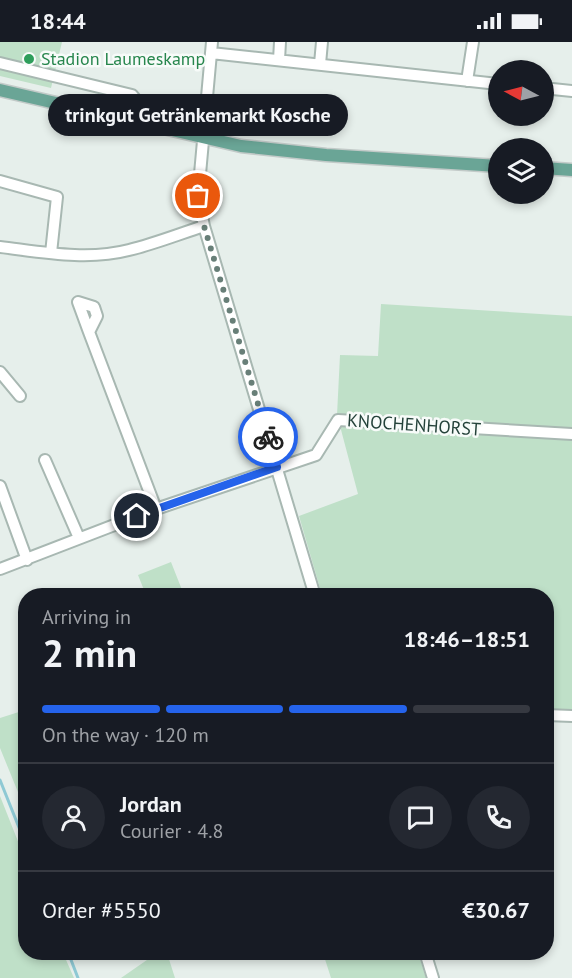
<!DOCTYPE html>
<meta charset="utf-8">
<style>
:root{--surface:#171b24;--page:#242831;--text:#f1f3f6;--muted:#9ea1a6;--line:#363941;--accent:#2563eb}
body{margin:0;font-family:"PT Sans",sans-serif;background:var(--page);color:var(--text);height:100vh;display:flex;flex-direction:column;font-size:22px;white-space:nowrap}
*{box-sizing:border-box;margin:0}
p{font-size:20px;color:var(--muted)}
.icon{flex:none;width:33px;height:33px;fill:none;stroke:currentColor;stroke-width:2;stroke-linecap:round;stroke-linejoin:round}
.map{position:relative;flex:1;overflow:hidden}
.panel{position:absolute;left:18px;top:546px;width:536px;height:372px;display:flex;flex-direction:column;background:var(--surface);border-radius:24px;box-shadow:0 3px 9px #0003}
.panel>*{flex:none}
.needle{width:39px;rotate:277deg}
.controls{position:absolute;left:488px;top:18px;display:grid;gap:12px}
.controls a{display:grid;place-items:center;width:66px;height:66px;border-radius:50%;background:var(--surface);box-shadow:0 3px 9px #0003;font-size:30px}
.pin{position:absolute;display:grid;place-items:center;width:51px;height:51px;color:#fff;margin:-26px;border:3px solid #fff;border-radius:50%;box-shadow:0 2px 6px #0007}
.courier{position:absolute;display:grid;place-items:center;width:60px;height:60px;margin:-30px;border:4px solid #2563eb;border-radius:50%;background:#fff;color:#222;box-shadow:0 2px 8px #0007}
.bubble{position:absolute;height:42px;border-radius:21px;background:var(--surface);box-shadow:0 3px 9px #0003;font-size:20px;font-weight:800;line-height:42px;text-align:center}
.overview em{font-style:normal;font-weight:800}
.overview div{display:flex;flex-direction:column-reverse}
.overview{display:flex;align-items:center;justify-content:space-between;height:102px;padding:0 24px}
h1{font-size:39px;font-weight:800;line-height:45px}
.bar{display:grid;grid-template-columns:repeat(4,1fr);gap:9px 6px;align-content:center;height:72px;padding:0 24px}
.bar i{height:8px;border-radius:4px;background:var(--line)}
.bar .on{background:var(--accent)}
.bar p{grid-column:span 4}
.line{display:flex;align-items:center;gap:15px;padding:0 24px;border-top:2px solid var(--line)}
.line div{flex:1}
.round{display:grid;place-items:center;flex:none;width:63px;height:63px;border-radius:32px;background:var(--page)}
.status{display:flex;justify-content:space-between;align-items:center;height:42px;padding:0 30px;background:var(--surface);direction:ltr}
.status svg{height:16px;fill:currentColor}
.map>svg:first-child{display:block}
.green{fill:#bfe0c8}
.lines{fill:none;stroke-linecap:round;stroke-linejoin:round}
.stream{stroke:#8ec9d4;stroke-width:3}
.minor-casing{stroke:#a8b8b2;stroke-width:14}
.major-casing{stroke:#c2cac8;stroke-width:15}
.minor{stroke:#fff;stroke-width:10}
.major{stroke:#6aa596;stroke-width:12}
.done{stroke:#687f78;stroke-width:6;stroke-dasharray:0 10.8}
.route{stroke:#2563eb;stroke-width:8}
.leisure-dot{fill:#2e9e5b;stroke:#f7fbf9;stroke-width:2}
.labels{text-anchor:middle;stroke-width:5;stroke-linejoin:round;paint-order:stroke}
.leisure-label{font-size:18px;fill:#27864d;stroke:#f7fbf9;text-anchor:start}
.street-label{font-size:18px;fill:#24423a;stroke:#f7fbf9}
</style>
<div class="status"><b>18:44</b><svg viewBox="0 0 49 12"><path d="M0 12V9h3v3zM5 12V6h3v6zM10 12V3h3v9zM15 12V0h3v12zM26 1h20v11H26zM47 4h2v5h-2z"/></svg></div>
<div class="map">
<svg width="572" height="936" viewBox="0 0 572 936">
<rect width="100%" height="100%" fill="#e6efeb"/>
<!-- green -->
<path class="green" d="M0 0H62L51 46 0 34Z
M381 262 572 274V387L337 373 340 313 378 314Z
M349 382 572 396V670L546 669V554L322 553 299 474 358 452 340 384Z
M171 520 184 553H146L138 533Z
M25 668H26L25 755H20L0 706V676Z
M0 754 25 817 26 910 63 911 74 936H0Z
M157 911H167L175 936H121Z
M323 911H418L426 936H331Z"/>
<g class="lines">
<!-- stream -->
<path class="stream" d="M0 738 26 803
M68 910 78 936"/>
<defs>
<path id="minor" d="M212 0 198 154 204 184 315 554
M211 11 498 42
M279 18 280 0
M0 21 132 53 145 69 144 82
M320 22 322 0
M467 39 473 0
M543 46 572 49
M0 139 57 155 51 211
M0 205C42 210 87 219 129 208 154 202 179 192 204 184
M89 290 78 260 94 265 97 274 89 290 156 467
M0 330 20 354
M45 418 79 496
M0 444 27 518
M0 527 156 467 316 413 338 378 572 392
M546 673 572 674
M425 910 433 936"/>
<path id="major" d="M0 48 241 104 326 113 498 124
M543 126 572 128"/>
</defs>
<!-- minor casing -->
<use href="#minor" class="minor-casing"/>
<!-- major casing -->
<use href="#major" class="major-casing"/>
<!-- minor -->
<use href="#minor" class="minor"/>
<!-- major -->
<use href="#major" class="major"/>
</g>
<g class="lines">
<!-- done -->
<path class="done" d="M198 154 204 184 268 395"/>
<!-- route -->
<path class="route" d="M137 474 277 425 268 395"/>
</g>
<!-- markers -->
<circle class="leisure-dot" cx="29" cy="17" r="6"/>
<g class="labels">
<!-- leisure labels -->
<g class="leisure-label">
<text x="41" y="23">Stadion Laumeskamp</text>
</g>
<!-- street labels -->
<g class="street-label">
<text transform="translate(414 383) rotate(4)" y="6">KNOCHENHORST</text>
</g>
</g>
</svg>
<div class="controls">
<a><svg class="needle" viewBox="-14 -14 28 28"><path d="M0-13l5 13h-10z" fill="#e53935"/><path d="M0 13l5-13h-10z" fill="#9ea1a6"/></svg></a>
<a><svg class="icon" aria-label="layers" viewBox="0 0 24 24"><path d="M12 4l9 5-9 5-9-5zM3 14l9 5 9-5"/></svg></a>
</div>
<div class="pin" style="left:198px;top:154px;background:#ea580c"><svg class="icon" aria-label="bag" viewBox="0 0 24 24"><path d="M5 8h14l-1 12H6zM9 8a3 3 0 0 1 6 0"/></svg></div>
<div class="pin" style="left:137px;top:474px;background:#1f2937"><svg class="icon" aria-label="home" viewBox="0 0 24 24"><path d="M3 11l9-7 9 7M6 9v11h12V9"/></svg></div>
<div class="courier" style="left:268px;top:395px"><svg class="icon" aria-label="bike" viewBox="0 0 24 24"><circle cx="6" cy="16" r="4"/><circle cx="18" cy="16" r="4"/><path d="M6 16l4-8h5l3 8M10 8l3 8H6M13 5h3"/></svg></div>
<div class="bubble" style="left:48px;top:52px;width:300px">trinkgut Getränkemarkt Kosche</div>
<section class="panel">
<div class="overview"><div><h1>2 min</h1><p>Arriving in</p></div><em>18:46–18:51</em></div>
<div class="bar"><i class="on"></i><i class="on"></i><i class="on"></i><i></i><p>On the way · 120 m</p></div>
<div class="line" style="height:108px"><a class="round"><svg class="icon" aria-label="person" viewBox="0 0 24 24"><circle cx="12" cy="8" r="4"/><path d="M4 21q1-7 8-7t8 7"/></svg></a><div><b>Jordan</b><p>Courier · 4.8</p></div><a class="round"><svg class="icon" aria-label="chat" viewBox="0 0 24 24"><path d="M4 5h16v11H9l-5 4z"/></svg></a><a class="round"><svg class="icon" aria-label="phone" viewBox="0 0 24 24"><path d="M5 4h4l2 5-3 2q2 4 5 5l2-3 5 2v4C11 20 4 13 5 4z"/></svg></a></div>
<div class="line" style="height:78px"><div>Order #5550</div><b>€30.67</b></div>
</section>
</div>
